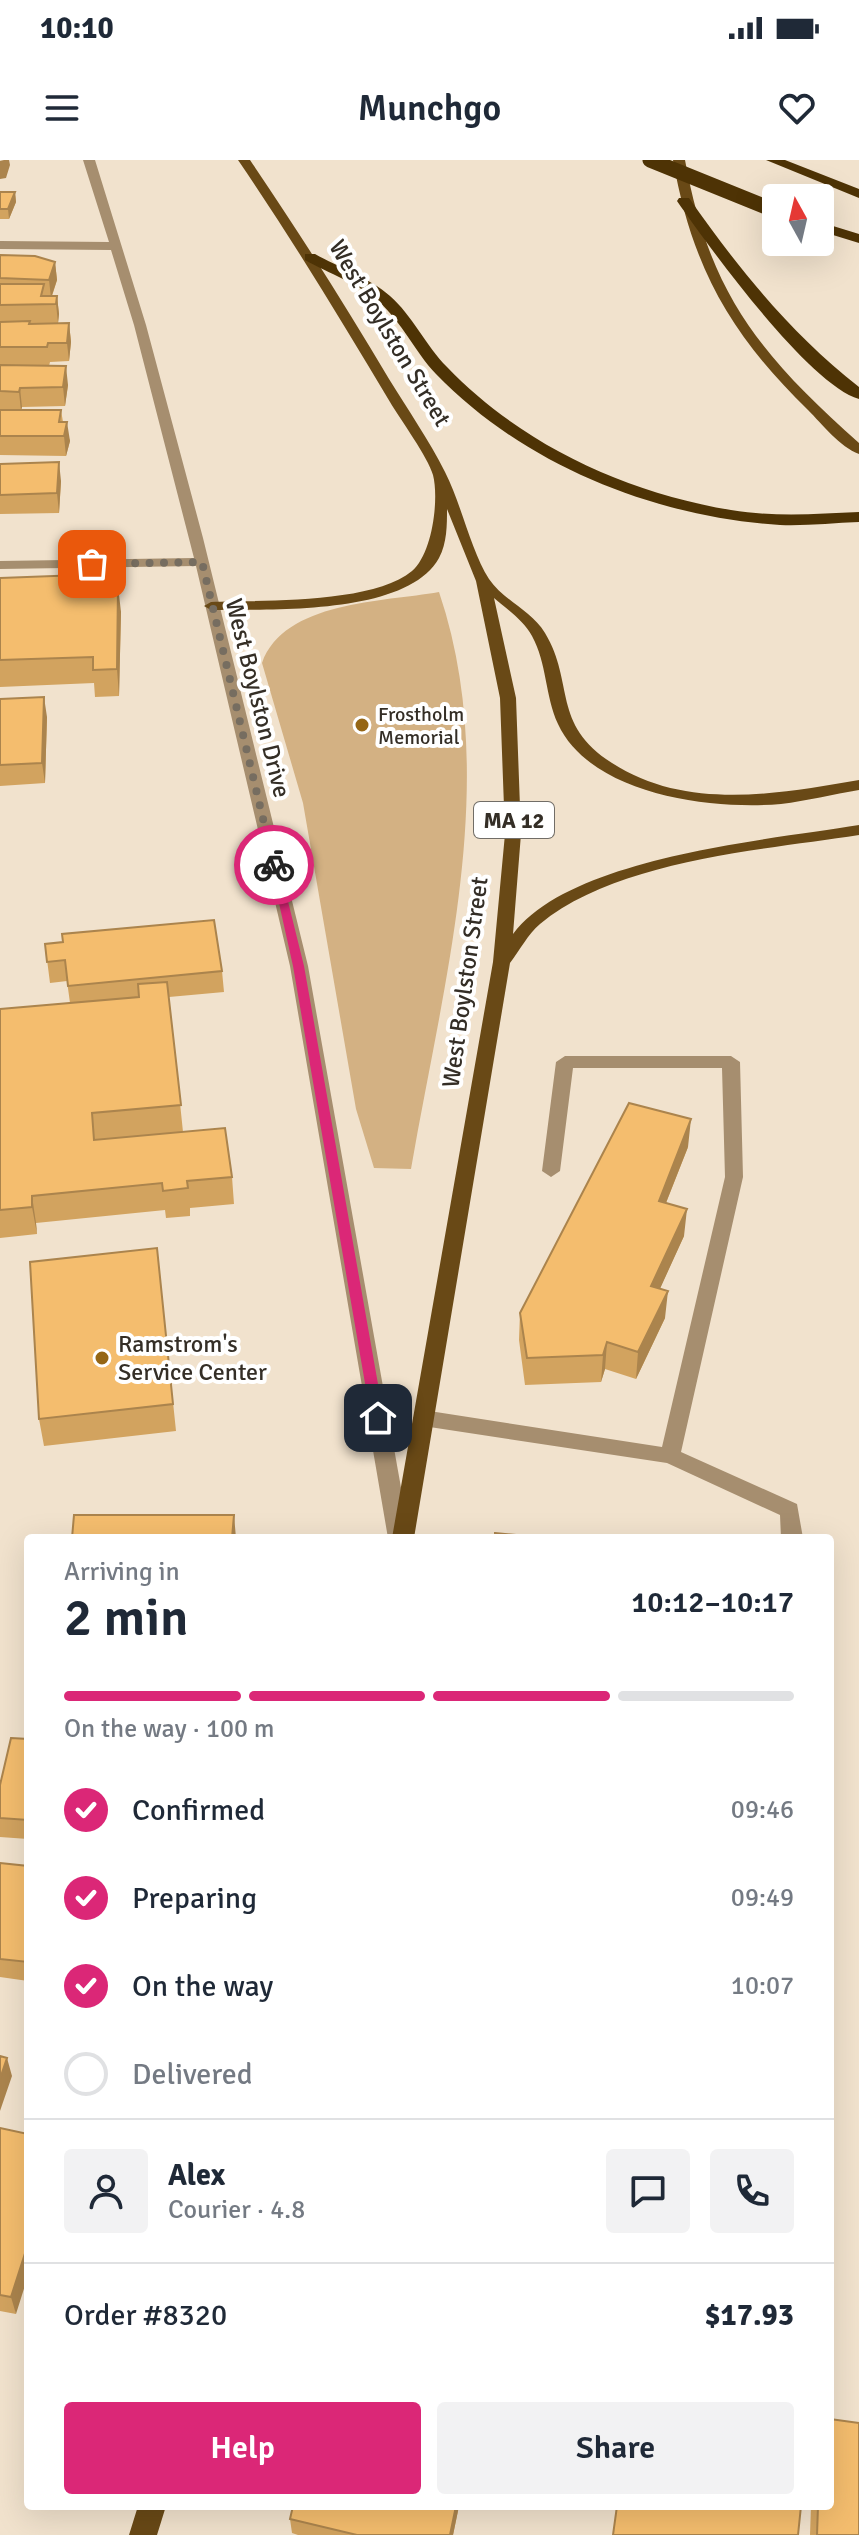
<!DOCTYPE html>
<meta charset="utf-8">
<style>
:root{--surface:#fff;--page:#f2f2f3;--text:#1f2937;--muted:#747a83;--line:#e0e1e3;--accent:#db2777}
body{margin:0;font-family:Signika,sans-serif;background:var(--page);color:var(--text);height:100vh;display:flex;flex-direction:column;font-size:30px;white-space:nowrap}
*{box-sizing:border-box;margin:0}
p{font-size:26px;color:var(--muted)}
.icon{flex:none;width:44px;height:44px;fill:none;stroke:currentColor;stroke-width:2;stroke-linecap:round;stroke-linejoin:round}
.map{position:relative;flex:1;overflow:hidden}
.details{position:absolute;left:24px;top:1374px;width:810px;height:976px;display:flex;flex-direction:column;background:var(--surface);border-radius:8px;box-shadow:0 8px 32px #0002}
.details>*{flex:none}
.needle{width:52px;rotate:352deg}
.tools{position:absolute;left:762px;top:24px;display:grid;gap:16px}
.tools a{display:grid;place-items:center;width:72px;height:72px;border-radius:8px;background:var(--surface);box-shadow:0 8px 32px #0002;font-size:40px}
.pin{position:absolute;display:grid;place-items:center;width:68px;height:68px;color:#fff;margin:-34px;border-radius:16px;box-shadow:0 4px 12px #0006}
.courier{position:absolute;display:grid;place-items:center;width:80px;height:80px;margin:-40px;border:6px solid #db2777;border-radius:50%;background:#fff;color:#222;box-shadow:0 2px 10px #0007}
.headline em{font-style:normal;font-weight:600}
.headline div{display:flex;flex-direction:column-reverse}
.headline{display:flex;align-items:center;justify-content:space-between;height:136px;padding:0 40px}
h1{font-size:52px;font-weight:600;line-height:60px}
.bar{display:grid;grid-template-columns:repeat(4,1fr);gap:12px 8px;align-content:center;height:96px;padding:0 40px}
.bar i{height:10px;border-radius:6px;background:var(--line)}
.bar .current{background:var(--accent)}
.bar p{grid-column:span 4}
.line{display:flex;align-items:center;gap:20px;padding:0 40px;border-top:2px solid var(--line)}
.line div{flex:1}
.round{display:grid;place-items:center;flex:none;width:84px;height:84px;border-radius:8px;background:var(--page)}
ol{padding:0 40px;list-style:none}
li{display:flex;align-items:center;gap:24px;height:88px}
li p{margin-inline-start:auto}
li .icon{padding:8px;border-radius:50%;background:var(--accent);color:#fff;stroke-width:4}
li:last-child{color:var(--muted)}
li i{width:44px;height:44px;border:4px solid var(--line);border-radius:50%}
.primary-button{display:flex;gap:16px;margin-top:auto;padding:16px 40px}
.primary-button a{flex:1;height:92px;border-radius:8px;background:var(--accent);color:#fff;font-size:32px;font-weight:600;line-height:92px;text-align:center}
.primary-button a+a{background:var(--page);color:var(--text)}
.status{display:flex;justify-content:space-between;align-items:center;height:56px;padding:0 40px;background:var(--surface);direction:ltr}
.status svg{height:22px;fill:currentColor}
header{display:flex;justify-content:space-between;align-items:center;height:104px;padding:0 40px;background:var(--surface);font-size:36px;font-weight:600}
.map>svg:first-child{display:block}
.green{fill:#d3b183}
.lines{fill:none;stroke-linecap:round;stroke-linejoin:round}
.service{fill:#a68e6f;fill-rule:evenodd}
.minor{fill:#a68e6f;fill-rule:evenodd}
.primary{fill:#694916;fill-rule:evenodd}
.motorway{fill:#4e3305;fill-rule:evenodd}
.motorway-bridge{stroke:#4e3305;stroke-width:15}
.wall{fill:#d2a35f}
.shaded-wall{fill:#ab844d}
.building{fill:#f4bd6e;stroke:#ab844d;stroke-width:2}
.route{fill:#db2777}
.done{stroke:#766d60;stroke-width:8;stroke-dasharray:0 14.4}
.poi-dot{fill:#956615;stroke:#fff;stroke-width:3}
.labels{text-anchor:middle;stroke-width:8;stroke-linejoin:round;paint-order:stroke}
.far-poi-label{font-size:20px;fill:#342e26;stroke:#fff;text-anchor:start}
.shield{fill:#fff;stroke:#716d67;stroke-width:2}
.shield-label{font-size:22px;font-weight:bold;fill:#342e26}
.street-label{font-size:24px;fill:#342e26;stroke:#fff}
.poi-label{font-size:24px;fill:#342e26;stroke:#fff;text-anchor:start}
</style>
<div class="status"><b>10:10</b><svg viewBox="0 0 49 12"><path d="M0 12V9h3v3zM5 12V6h3v6zM10 12V3h3v9zM15 12V0h3v12zM26 1h20v11H26zM47 4h2v5h-2z"/></svg></div>
<header><svg class="icon" aria-label="menu" viewBox="0 0 24 24"><path d="M4 6h16M4 12h16M4 18h16"/></svg>Munchgo<svg class="icon" aria-label="heart" viewBox="0 0 24 24"><path d="M12 20l-8-8c-3-5 5-10 8-4 3-6 11-1 8 4z"/></svg></header>
<div class="map">
<svg width="859" height="2375" viewBox="0 0 859 2375">
<rect width="100%" height="100%" fill="#f1e2cd"/>
<!-- green -->
<path class="green" d="M439 432C502 618 443 822 411 1009L374 1008 356 949 303 643 262 503C284 441 383 442 439 432Z"/>
<g class="lines">
<!-- service -->
<path class="service" d="M565 896H731L740 902 743 1017 681 1292 797 1344 803 1378H781L780 1355 667 1303 423 1266 416 1263 413 1258 416 1253 423 1250 662 1287 725 1017 722 908H573L560 1011 551 1017 542 1011 556 902Z"/>
<!-- minor -->
<path class="minor" d="M83 0H95L146 165 203 378 308 806 410 1378H388L290 806 196 406 0 409V401L194 398 134 165 111 90 0 89V81L109 82Z"/>
<!-- primary -->
<path class="primary" d="M238 0H250C299 72 345 145 389 219 408 250 429 280 445 312 461 343 471 391 489 419 503 440 531 450 545 473 575 523 551 564 612 603 686 651 778 634 859 620V630C833 634 807 641 781 644 711 650 591 635 558 564 545 536 547 503 532 476 524 461 507 449 494 438L516 538 521 674 513 774C570 697 768 680 859 665V675C763 690 617 700 540 764 528 774 520 790 510 803L414 1378H392L493 802 505 674 500 538 476 421 447 349C447 365 447 383 439 398 407 456 269 449 211 450L204 446 211 442C262 440 373 444 412 411 433 393 439 338 433 315 428 297 400 259 390 242 341 160 292 79 238 0Z
M673 0H685C709 133 760 195 859 283V294C840 287 822 264 808 250 730 174 692 107 673 0Z
M138 2346H166L157 2375H129Z"/>
<!-- motorway -->
<path class="motorway" d="M766 0H785L859 29V38Z
M679 38H689C738 108 791 174 859 227V239C808 224 709 87 677 41Z
M820 62 859 74V83L820 71Z
M305 94H315C338 107 370 118 390 136 412 155 426 186 447 207 522 285 625 332 731 350 773 357 816 354 859 352V362C833 363 806 366 780 365 654 357 524 305 436 214 415 192 402 162 379 142 360 124 328 113 305 100Z"/>
<!-- motorway-bridge -->
<path class="motorway-bridge" d="M650 0 776 51"/>
</g>
<!-- wall -->
<path class="wall" d="M0 32H15L16 42 9 59H0Z
M0 95 55 102 57 120 52 136H57L59 154 58 163H30V164L69 163 71 182 69 201 50 202 49 206 68 225 65 246 22 247 21 250H61L63 262 70 281 66 296 0 295Z
M0 304 61 321 59 353 0 354Z
M107 414 108 426 121 452 119 536 95 537 94 523 0 527V418Z
M0 539 47 557 45 623 0 626Z
M45 784 222 811 224 832 169 837 183 972 232 1017 234 1044 190 1048V1056L166 1058 165 1050 36 1063 37 1074 0 1078V849L70 843 67 821 50 823Z
M688 987 666 1043 684 1076 660 1128 665 1158 636 1219 605 1209 601 1222 525 1225 519 1180 520 1153Z
M157 1088 176 1271 44 1286 39 1259Z
M28 1579V1679L0 1677V1625Z
M0 1703 28 1706V1821L0 1817Z
M0 1968 16 2154 0 2151Z
M293 2346H459L453 2375H298L292 2373 290 2359Z
M811 2346H830L859 2375H810Z"/>
<!-- shaded-wall -->
<path class="shaded-wall" d="M4 0H9L10 5 6 18 0 19V1Z
M15 32 16 42 9 59 8 49Z
M55 102 57 120 51 138 49 120Z
M57 136 59 154 58 163 56 144Z
M69 163 71 182 69 201 67 183Z
M66 206 68 225 65 246 63 227Z
M20 228 22 247 21 251 19 232Z
M67 262 70 281 66 296 64 276Z
M59 302 61 321 59 353 57 333Z
M118 426 121 452 119 536 117 509Z
M44 537 47 557 45 623 42 603Z
M691 959 688 987 656 1068 659 1041Z
M32 1036 36 1063 37 1074 32 1047Z
M687 1049 684 1076 649 1153 651 1126Z
M668 1131 665 1158 636 1219 638 1192Z
M607 1182 605 1209 601 1222 603 1195Z
M234 1355 236 1378H232Z
M7 1898 12 1916 0 1951V1919Z
M28 2084V2116L16 2154 11 2137Z
M456 2346H459L453 2375H450Z"/>
<!-- building -->
<path class="building" d="M0 32H15L8 49H0Z
M0 95 35 96 55 102 49 120 0 118Z
M0 124H44L41 136H57L56 144 0 145Z
M30 161 29 164 69 163 67 183H48L47 187H0V162Z
M0 205 66 206 63 227 20 228 19 232 0 231Z
M0 250H61L59 262H67L64 276H0Z
M59 302 57 333 0 335V304Z
M107 414V426H118L117 509 93 510V497L0 500V418Z
M44 537 42 603 0 605V539Z
M214 760 222 811 68 826 65 800 47 802 45 784 63 782 62 774Z
M167 822 181 945 92 953 94 980 225 968 232 1017 187 1021 188 1028 163 1031 162 1023 32 1036V1047L0 1050V849L139 837 138 824Z
M629 943 691 959 659 1041 687 1049 651 1126 668 1131 638 1192 607 1182 603 1195 527 1198 520 1153Z
M157 1088 173 1244 39 1259 30 1102Z
M74 1355H234L232 1378H72Z
M495 1373 549 1378H495Z
M11 1578 28 1579V1660L0 1658V1625Z
M0 1703 28 1706V1802L0 1799Z
M0 1896 7 1898 0 1919Z
M0 1968 28 1974V2084L11 2137 0 2135Z
M830 2259 859 2263V2375H817L818 2346H830Z
M293 2346H456L450 2375H357L290 2359Z
M617 2346H801L798 2375H613Z"/>
<!-- route -->
<path class="route" d="M270 703 279 705 304 806 384 1258 378 1263 371 1258 293 806Z"/>
<g class="lines">
<!-- done -->
<path class="done" d="M92 404 202 402 274 705"/>
</g>
<!-- markers -->
<g class="poi-dot">
<circle cx="362" cy="565" r="8"/>
<circle cx="102" cy="1198" r="8"/>
</g>
<g class="labels">
<!-- far-poi labels -->
<g class="far-poi-label">
<text x="378" y="561">Frostholm<tspan x="378" dy="23">Memorial</tspan></text>
</g>
<!-- shield labels -->
<rect class="shield" x="474" y="642" width="80" height="36" rx="6"/>
<g class="shield-label">
<text x="514" y="668">MA 12</text>
</g>
<!-- street labels -->
<g class="street-label">
<text transform="translate(390 173) rotate(59)" y="8">West Boylston Street</text>
<text transform="translate(258 538) rotate(76)" y="8">West Boylston Drive</text>
<text transform="translate(465 822) rotate(-82)" y="8">West Boylston Street</text>
</g>
<!-- poi labels -->
<g class="poi-label">
<text x="118" y="1192">Ramstrom's<tspan x="118" dy="28">Service Center</tspan></text>
</g>
</g>
</svg>
<div class="tools">
<a><svg class="needle" viewBox="-14 -14 28 28"><path d="M0-13l5 13h-10z" fill="#e53935"/><path d="M0 13l5-13h-10z" fill="#747a83"/></svg></a>
</div>
<div class="pin" style="left:92px;top:404px;background:#ea580c"><svg class="icon" aria-label="bag" viewBox="0 0 24 24"><path d="M5 8h14l-1 12H6zM9 8a3 3 0 0 1 6 0"/></svg></div>
<div class="pin" style="left:378px;top:1258px;background:#1f2937"><svg class="icon" aria-label="home" viewBox="0 0 24 24"><path d="M3 11l9-7 9 7M6 9v11h12V9"/></svg></div>
<div class="courier" style="left:274px;top:705px"><svg class="icon" aria-label="bike" viewBox="0 0 24 24"><circle cx="6" cy="16" r="4"/><circle cx="18" cy="16" r="4"/><path d="M6 16l4-8h5l3 8M10 8l3 8H6M13 5h3"/></svg></div>
<section class="details">
<div class="headline"><div><h1>2 min</h1><p>Arriving in</p></div><em>10:12–10:17</em></div>
<div class="bar"><i class="current"></i><i class="current"></i><i class="current"></i><i></i><p>On the way · 100 m</p></div>
<ol>
<li><svg class="icon" aria-label="check" viewBox="0 0 24 24"><path d="M5 12l5 5 9-10"/></svg>Confirmed<p>09:46</p></li>
<li><svg class="icon" aria-label="check" viewBox="0 0 24 24"><path d="M5 12l5 5 9-10"/></svg>Preparing<p>09:49</p></li>
<li><svg class="icon" aria-label="check" viewBox="0 0 24 24"><path d="M5 12l5 5 9-10"/></svg>On the way<p>10:07</p></li>
<li><i></i>Delivered</li>
</ol>
<div class="line" style="height:144px"><a class="round"><svg class="icon" aria-label="person" viewBox="0 0 24 24"><circle cx="12" cy="8" r="4"/><path d="M4 21q1-7 8-7t8 7"/></svg></a><div><b>Alex</b><p>Courier · 4.8</p></div><a class="round"><svg class="icon" aria-label="chat" viewBox="0 0 24 24"><path d="M4 5h16v11H9l-5 4z"/></svg></a><a class="round"><svg class="icon" aria-label="phone" viewBox="0 0 24 24"><path d="M5 4h4l2 5-3 2q2 4 5 5l2-3 5 2v4C11 20 4 13 5 4z"/></svg></a></div>
<div class="line" style="height:104px"><div>Order #8320</div><b>$17.93</b></div>
<div class="primary-button"><a>Help</a><a>Share</a></div>
</section>
</div>
